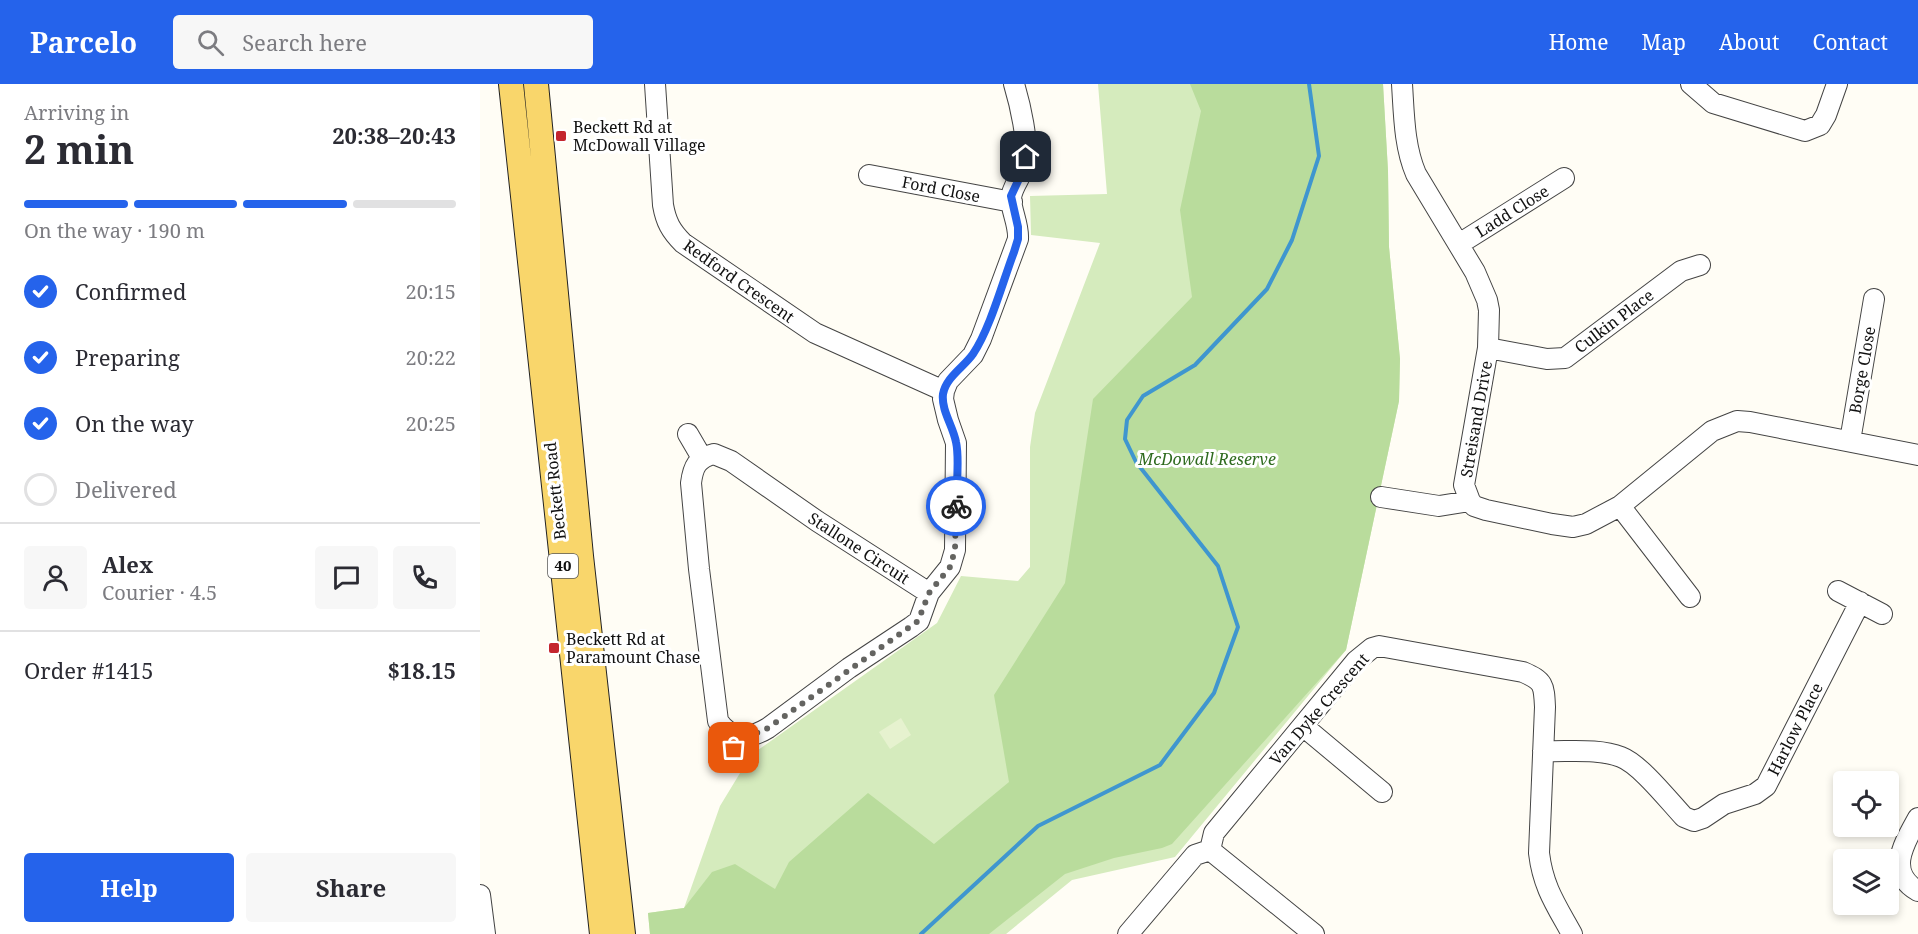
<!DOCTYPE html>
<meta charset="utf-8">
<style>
:root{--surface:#fff;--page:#f7f7f7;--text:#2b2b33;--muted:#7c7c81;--line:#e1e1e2;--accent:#2563eb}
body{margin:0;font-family:"Noto Serif",serif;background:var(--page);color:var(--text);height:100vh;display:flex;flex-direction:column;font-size:22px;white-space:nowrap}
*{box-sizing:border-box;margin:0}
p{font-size:20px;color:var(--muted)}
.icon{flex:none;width:33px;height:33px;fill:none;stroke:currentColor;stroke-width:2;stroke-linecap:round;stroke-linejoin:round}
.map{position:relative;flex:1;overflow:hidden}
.panel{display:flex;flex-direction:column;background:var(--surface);width:480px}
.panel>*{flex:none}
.fabs{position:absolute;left:1353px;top:687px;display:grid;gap:12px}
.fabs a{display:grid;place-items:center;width:66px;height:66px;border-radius:6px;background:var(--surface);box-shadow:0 3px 9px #0003;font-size:30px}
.pin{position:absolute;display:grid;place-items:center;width:51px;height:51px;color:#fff;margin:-26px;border-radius:12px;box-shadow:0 3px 9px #0006}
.courier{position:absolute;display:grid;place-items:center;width:60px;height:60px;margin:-30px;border:4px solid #2563eb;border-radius:50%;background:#fff;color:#222;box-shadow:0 2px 8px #0007}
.overview em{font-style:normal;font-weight:700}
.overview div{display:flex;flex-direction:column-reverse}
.overview{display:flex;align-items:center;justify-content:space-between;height:102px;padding:0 24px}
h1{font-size:39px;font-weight:700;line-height:45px}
.bar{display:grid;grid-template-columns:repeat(4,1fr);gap:9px 6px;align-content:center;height:72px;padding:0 24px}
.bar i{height:8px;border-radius:4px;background:var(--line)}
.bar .on{background:var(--accent)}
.bar p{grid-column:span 4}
.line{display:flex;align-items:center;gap:15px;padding:0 24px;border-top:2px solid var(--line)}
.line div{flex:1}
.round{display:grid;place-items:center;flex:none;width:63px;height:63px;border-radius:6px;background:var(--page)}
ol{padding:0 24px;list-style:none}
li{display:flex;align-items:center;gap:18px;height:66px}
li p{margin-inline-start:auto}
li .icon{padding:6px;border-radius:50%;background:var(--accent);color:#fff;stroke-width:4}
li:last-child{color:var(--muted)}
li i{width:33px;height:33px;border:3px solid var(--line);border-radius:50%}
.button{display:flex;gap:12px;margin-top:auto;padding:12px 24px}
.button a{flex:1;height:69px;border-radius:6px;background:var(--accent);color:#fff;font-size:24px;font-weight:700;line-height:69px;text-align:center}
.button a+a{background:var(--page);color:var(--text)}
header{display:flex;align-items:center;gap:36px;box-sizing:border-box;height:84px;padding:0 30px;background:var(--accent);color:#fff}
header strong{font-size:28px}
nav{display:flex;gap:33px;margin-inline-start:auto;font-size:21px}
.search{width:420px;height:54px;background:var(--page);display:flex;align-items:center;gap:15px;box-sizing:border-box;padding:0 21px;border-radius:6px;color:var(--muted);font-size:22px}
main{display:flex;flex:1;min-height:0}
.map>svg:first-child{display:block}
.green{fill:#d5ebbd}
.forest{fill:#b9dc9c}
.pitch{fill:#e6f2cf}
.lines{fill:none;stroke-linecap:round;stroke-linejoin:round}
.stream{stroke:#3f96cf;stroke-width:4}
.minor-casing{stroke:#444;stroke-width:22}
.major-casing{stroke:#222;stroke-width:26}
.minor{stroke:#fff;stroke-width:20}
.major{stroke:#f9d66b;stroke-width:24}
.done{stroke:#646461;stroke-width:6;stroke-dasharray:0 10.8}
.route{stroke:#2563eb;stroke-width:8}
.poi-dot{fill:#c4262e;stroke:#fff;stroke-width:2}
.labels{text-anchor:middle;stroke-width:6;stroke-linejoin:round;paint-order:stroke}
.shield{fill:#fff;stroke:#585858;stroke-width:1.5}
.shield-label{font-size:15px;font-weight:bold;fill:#111}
.poi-label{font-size:16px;fill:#111;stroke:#fff;text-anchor:start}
.street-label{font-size:16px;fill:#111;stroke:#fff}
.park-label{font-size:16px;font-style:italic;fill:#2f6b1f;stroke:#fff}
</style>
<header>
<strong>Parcelo</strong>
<div class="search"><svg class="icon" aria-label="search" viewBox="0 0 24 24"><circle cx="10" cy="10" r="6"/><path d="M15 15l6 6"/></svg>Search here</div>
<nav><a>Home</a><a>Map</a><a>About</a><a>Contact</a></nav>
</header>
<main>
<section class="panel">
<div class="overview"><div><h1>2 min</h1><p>Arriving in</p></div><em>20:38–20:43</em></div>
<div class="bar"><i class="on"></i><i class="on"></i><i class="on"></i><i></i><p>On the way · 190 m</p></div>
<ol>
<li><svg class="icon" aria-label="check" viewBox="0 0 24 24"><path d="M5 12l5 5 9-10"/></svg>Confirmed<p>20:15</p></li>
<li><svg class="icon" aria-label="check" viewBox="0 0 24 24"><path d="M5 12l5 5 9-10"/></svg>Preparing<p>20:22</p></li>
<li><svg class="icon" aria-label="check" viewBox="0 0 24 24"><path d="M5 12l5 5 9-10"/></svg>On the way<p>20:25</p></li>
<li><i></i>Delivered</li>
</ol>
<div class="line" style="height:108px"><a class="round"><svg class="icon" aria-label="person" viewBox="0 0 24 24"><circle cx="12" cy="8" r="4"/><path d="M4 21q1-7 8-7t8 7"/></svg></a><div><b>Alex</b><p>Courier · 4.5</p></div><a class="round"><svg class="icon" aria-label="chat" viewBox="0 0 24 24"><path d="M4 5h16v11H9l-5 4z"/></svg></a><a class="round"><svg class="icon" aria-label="phone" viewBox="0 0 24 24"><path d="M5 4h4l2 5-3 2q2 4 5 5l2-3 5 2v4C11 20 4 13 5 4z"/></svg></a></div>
<div class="line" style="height:78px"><div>Order #1415</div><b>$18.15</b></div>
<div class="button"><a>Help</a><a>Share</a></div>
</section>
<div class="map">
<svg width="1438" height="850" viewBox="0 0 1438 850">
<rect width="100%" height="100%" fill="#fffdf5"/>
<!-- green -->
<path class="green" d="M618 0H903L908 87 909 163 920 275 919 317 866 566 695 773 592 796 526 850H170L168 829 204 824 240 722 271 671 457 539 481 492 538 497 550 483V363L555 329 620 159 551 151 550 112 627 110Z"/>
<!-- forest -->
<path class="forest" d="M710 0H903L908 87 909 163 920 275 919 317 866 566 692 760 682 764 634 774 585 790 509 850H170L168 829 204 824 232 788 255 780 295 805 309 778 388 709 454 760 529 698 514 611 585 499 613 315 712 213 700 126 721 27Z"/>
<!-- pitch -->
<path class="pitch" d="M421 634 431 651 410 665 399 648Z"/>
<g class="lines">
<!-- stream -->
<path class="stream" d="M441 850 558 742 680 681 734 609 758 543 738 482 656 378 645 355 647 336 663 312 715 281 787 205 812 156 839 72 829 0"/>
<defs>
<path id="minor" d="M175 0 183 121C186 138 191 147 203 159L335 249 464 307
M922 0C924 30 924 62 936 90L995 188 1007 216 1009 226 1008 264 984 401 990 417 994 422 1006 426 1072 440 1093 443 1106 440 1140 422 1232 347 1257 337 1270 338 1438 371
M1211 0 1233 19 1325 47 1340 41 1346 31 1357 0
M389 91 532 118
M979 160 1084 94
M1008 264 1067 275 1085 274 1201 187 1220 181
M208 350 222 374
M1370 357 1394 215
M234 370 251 377 337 437 449 509 439 537 431 543 369 584 288 644C270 655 252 657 238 637L219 485 211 399C213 383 217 374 234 370Z
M901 413 959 422 990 417
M1140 422 1210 513
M1358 507 1402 530
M449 509 470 483 475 466 476 359 468 336 463 315 464 307 468 297 493 271 501 255 538 155C539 140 531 127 531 114 532 102 543 91 545 79 549 58 540 20 534 0
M823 642 902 708
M1063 667C1088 668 1118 664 1141 673 1160 680 1189 717 1204 733L1214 737 1223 734 1244 720 1275 710 1286 702 1380 518
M249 676 258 652
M1438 734C1425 758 1405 788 1438 807
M730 766 834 850
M0 811 5 850
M648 850 715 771 730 766 734 749 876 577 892 564 899 562 1043 588C1064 597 1064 601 1065 623L1059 769C1063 803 1076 821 1092 850"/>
<path id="major" d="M31 0 122 850
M56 0 101 472 143 850"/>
</defs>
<!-- minor casing -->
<use href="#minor" class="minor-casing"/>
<!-- major casing -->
<use href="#major" class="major-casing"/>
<!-- minor -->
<use href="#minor" class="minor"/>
<!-- major -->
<use href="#major" class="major"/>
</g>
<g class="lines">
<!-- done -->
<path class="done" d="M254 664 258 652 272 651 288 644 438 537 449 509 470 483 475 466 476 422"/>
<!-- route -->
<path class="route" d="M476 422C476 403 480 376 476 358 473 342 461 326 463 310 466 293 484 283 493 270 510 245 523 197 534 168L538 155V143L531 112 545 82 546 73"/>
</g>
<!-- markers -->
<g class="poi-dot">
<rect x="75" y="46" width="12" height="12" rx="3"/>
<rect x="68" y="558" width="12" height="12" rx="3"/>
</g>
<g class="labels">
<!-- shield labels -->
<rect class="shield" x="68" y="470" width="30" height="24" rx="4.5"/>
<g class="shield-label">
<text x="83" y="487">40</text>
</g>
<!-- poi labels -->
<g class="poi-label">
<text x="93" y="49">Beckett Rd at<tspan x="93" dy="18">McDowall Village</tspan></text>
<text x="86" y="561">Beckett Rd at<tspan x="86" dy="18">Paramount Chase</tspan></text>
</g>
<!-- street labels -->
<g class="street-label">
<text transform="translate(461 105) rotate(11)" y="6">Ford Close</text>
<text transform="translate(1032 127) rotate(-32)" y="6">Ladd Close</text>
<text transform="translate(259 197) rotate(35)" y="6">Redford Crescent</text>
<text transform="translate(1134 237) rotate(-37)" y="6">Culkin Place</text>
<text transform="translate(1382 286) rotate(-80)" y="6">Borge Close</text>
<text transform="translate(996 335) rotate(-80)" y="6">Streisand Drive</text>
<text transform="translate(75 407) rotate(-96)" y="6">Beckett Road</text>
<text transform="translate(379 464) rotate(33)" y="6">Stallone Circuit</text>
<text transform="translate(839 625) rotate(-49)" y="6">Van Dyke Crescent</text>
<text transform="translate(1315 645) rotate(-63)" y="6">Harlow Place</text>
</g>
<!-- park labels -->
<g class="park-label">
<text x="727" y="381">McDowall Reserve</text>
</g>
</g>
</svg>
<div class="fabs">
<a><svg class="icon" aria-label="locate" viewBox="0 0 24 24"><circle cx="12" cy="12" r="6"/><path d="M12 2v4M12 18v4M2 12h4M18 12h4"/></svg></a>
<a><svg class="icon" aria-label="layers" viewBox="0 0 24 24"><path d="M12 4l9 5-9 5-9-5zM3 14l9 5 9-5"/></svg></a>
</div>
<div class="pin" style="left:254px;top:664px;background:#ea580c"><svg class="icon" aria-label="bag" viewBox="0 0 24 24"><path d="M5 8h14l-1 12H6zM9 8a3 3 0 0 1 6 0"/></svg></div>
<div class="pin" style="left:546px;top:73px;background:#1f2937"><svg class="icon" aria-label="home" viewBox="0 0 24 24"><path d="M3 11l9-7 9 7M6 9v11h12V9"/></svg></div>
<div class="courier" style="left:476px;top:422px"><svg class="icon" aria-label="bike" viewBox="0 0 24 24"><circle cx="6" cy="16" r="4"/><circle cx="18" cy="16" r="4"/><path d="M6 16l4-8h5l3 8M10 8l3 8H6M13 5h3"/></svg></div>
</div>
</main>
